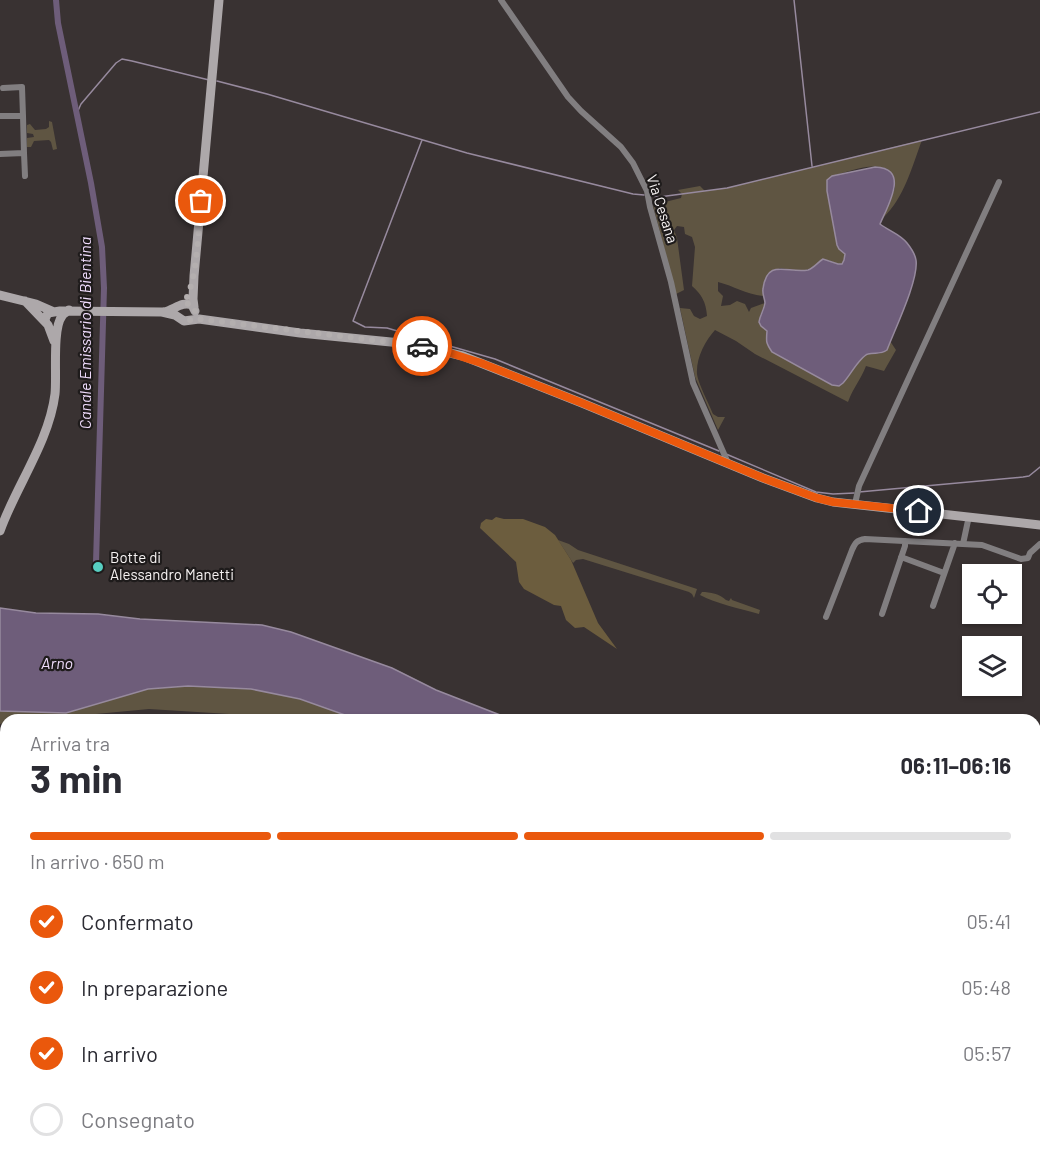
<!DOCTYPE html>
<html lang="it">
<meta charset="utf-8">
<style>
:root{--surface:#fff;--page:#f7f7f7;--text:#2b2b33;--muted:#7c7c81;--line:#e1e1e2;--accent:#ea580c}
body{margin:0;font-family:Barlow,sans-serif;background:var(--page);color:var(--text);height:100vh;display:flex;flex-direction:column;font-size:22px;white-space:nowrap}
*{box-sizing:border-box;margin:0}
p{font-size:20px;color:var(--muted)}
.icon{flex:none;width:33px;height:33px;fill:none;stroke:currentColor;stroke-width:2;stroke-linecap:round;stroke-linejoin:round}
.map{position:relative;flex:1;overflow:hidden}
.panel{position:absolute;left:0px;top:714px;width:1041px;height:452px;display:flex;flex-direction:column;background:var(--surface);border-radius:18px 18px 0 0;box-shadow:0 2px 4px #0004}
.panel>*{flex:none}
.tools{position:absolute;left:962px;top:564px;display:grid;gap:12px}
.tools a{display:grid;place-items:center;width:60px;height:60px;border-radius:0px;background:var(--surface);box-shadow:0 2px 4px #0004;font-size:30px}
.pin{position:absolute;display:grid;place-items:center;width:51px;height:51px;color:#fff;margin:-26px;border:3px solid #fff;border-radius:50%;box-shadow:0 2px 6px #0007}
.courier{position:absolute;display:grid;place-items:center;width:60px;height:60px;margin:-30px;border:4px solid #ea580c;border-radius:50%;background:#fff;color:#222;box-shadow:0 2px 8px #0007}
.head em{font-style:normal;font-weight:700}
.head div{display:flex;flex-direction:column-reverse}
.head{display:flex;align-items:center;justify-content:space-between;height:102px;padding:0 30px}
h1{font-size:39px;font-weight:700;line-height:45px}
.bar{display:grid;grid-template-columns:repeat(4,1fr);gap:9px 6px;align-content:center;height:72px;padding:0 30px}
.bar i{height:8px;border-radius:4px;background:var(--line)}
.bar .selected{background:var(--accent)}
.bar p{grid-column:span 4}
ol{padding:0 30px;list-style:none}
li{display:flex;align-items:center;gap:18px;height:66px}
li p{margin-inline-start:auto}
li .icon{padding:6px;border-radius:50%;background:var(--accent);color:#fff;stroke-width:4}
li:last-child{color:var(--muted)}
li i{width:33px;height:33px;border:3px solid var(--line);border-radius:50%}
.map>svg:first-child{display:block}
.green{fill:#5f5542}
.forest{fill:#6c5d3e}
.water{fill:#6e5d7a;stroke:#978a9e;stroke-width:1.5}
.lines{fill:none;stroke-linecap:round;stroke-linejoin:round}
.stream{stroke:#978a9e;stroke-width:1.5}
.canal{stroke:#6e5d7a;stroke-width:6}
.street{stroke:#817e80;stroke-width:6}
.secondary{stroke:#ada8aa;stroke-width:9}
.done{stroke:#b4afaf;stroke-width:6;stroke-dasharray:0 10.8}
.route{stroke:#ea580c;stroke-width:8}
.poi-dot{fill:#57cec1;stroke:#1e1b1b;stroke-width:2}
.labels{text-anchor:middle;stroke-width:4.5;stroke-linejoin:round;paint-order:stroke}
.street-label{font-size:15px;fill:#f6f2f2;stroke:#1e1b1b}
.poi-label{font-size:15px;fill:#f6f2f2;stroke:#1e1b1b;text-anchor:start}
.water-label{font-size:16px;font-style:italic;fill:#eedbfb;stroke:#1e1b1b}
</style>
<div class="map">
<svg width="1040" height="1165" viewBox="0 0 1040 1165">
<rect width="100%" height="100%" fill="#393232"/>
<!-- green -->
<path class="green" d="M49 121 52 122 57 149 53 150 51 142 49 140 34 141 31 147H27V138L34 137 33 134 27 133V125L30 124 35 130 46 129 49 127Z
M922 140C912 167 904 198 883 218L895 188 889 170C873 161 848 172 832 176L827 191 837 244 839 249 845 254 844 260 842 264H838L828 260 810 269 800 271 780 268 767 276 763 289V296C745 294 734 286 718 282V291L723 296 721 306 730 305 737 301 745 304 749 312 751 308 765 303 760 316 761 326 767 331C766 340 767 344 772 352L832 385 839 386C845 380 850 374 855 368 859 363 859 359 864 356 877 347 881 363 890 341L896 350 884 371 866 366C861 379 853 388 848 402L755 354 736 341 715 330C705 341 696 358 697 374 698 383 709 404 713 414L718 417H725L718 430 695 377 680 308 690 309 694 316 700 319 707 316C706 302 702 295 692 286L695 247 692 237 685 234 684 227 677 226 674 230 677 238 684 290 676 294 653 205 681 198 682 194 678 190 700 186 705 191 727 188Z
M558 540 569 544 578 550 697 589 694 598 692 594 689 592 583 559 576 560 573 563Z
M702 592C710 592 720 594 726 600L729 601 731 598 732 600 760 610 759 614C741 609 715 603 700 595Z
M188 686 251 689 300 699 359 720H276L245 715 149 709 96 714 88 720H6V723L0 724V711L66 713 148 689Z"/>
<!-- forest -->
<path class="forest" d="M496 517 504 519H523L545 527 555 535 571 560 598 623 617 649 584 627 575 628 566 620 561 606 554 605 524 589 519 582 516 562 480 528 481 523 486 519 492 520Z"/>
<!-- water -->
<path class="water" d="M875 167C911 168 887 207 880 224 889 231 900 234 907 243 911 248 915 254 916 260 919 280 894 331 887 350 880 355 875 352 868 354 860 356 850 376 843 383L839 386 832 385 772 352C766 343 766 342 767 331L761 326 759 322C760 315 764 310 765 303 765 299 762 294 763 289 767 257 788 274 808 270 814 268 818 262 823 259L838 264H842L844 260 845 254 839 249 837 245 827 191V180L832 176Z
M0 608 36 613 98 614 140 619 262 625 291 632 392 668 436 690 513 720H359L300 699 251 689 188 686 148 689 66 713 0 711Z
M1040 816V899L1035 900V817Z"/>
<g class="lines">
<!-- stream -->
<path class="stream" d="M794 0 812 166
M217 81 267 94 467 153 633 194 644 195
M76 115 81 104 116 63 122 59 132 61 209 80
M422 140 353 321 365 327 387 328 495 359 719 451
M652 196 659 197 727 188 1040 112
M726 454 816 492 833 494 854 493
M859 492 1023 477 1029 476 1040 467"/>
<!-- canal -->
<path class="canal" d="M56 0 58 23 91 183 102 247 104 288 96 563
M83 1165V1160"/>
<!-- street -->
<path class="street" d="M501 0 568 97 581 111 621 147 633 163 647 191 650 207 671 282 693 383 728 463
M3 88 22 87 23 116
M0 116H23L24 153 0 154
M24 153 25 176
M855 504 859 486 999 182
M963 544 969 516
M901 557 944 573
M933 606 955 543
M882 614 905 546V541
M826 617 852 550C855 543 857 540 865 539L982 545 1021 559 1028 558 1030 553 1040 544
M1035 1142H1040
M113 1160 115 1165
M217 1160 249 1165
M386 1160 387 1165
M137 1165 164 1160
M188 1165 190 1160
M748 1165 770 1160"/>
<!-- secondary -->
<path class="secondary" d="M0 295 36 304 52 311
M25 301 48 325 54 341
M194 307 193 299 194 276 219 0
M164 312C174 310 182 301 192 305L195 311
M46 323 45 319 48 313 60 311 162 312 175 315 184 321 199 319 300 333 411 344 463 356 582 403 763 478 817 498 833 502 1040 525
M0 531C16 486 49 442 55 394 57 376 52 329 62 316 63 314 67 312 69 310
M0 797 6 805
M51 1160V1165"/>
</g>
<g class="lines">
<!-- done -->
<path class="done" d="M201 201C198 231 198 279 184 303L189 304 195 310V315L190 320 199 319 422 346"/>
<!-- route -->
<path class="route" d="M422 346 444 351 481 363 582 403 763 478 817 498 833 502 919 511"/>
</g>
<!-- markers -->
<circle class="poi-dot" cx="98" cy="567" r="6"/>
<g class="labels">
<!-- street labels -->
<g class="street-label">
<text transform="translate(662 209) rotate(72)" y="5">Via Cesana</text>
</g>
<!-- poi labels -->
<g class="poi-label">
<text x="110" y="563">Botte di<tspan x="110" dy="17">Alessandro Manetti</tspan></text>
</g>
<!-- water labels -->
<g class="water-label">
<text transform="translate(85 333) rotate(-90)" y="6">Canale Emissario di Bientina</text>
<text x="57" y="669">Arno</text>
</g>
</g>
</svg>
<div class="tools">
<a><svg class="icon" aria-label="locate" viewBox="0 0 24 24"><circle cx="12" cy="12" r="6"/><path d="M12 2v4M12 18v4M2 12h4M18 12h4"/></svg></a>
<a><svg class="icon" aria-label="layers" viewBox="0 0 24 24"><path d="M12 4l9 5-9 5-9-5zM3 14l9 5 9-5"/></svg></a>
</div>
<div class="pin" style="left:201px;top:201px;background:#ea580c"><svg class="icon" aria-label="bag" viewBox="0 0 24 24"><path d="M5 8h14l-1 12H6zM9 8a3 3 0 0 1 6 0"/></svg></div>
<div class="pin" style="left:919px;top:511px;background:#1f2937"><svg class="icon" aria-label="home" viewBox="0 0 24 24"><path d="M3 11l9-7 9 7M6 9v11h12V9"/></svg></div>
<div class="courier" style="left:422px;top:346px"><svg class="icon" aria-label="car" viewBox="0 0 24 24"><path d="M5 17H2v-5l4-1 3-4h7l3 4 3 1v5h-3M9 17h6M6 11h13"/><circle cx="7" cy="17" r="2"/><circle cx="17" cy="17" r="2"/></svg></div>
<section class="panel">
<div class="head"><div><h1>3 min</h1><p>Arriva tra</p></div><em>06:11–06:16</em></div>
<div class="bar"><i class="selected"></i><i class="selected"></i><i class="selected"></i><i></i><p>In arrivo · 650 m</p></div>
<ol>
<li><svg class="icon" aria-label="check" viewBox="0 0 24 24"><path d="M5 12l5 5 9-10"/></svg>Confermato<p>05:41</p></li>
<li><svg class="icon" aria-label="check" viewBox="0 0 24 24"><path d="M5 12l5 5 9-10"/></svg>In preparazione<p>05:48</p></li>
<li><svg class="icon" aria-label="check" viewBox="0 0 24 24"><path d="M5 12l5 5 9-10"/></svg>In arrivo<p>05:57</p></li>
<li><i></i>Consegnato</li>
</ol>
</section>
</div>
